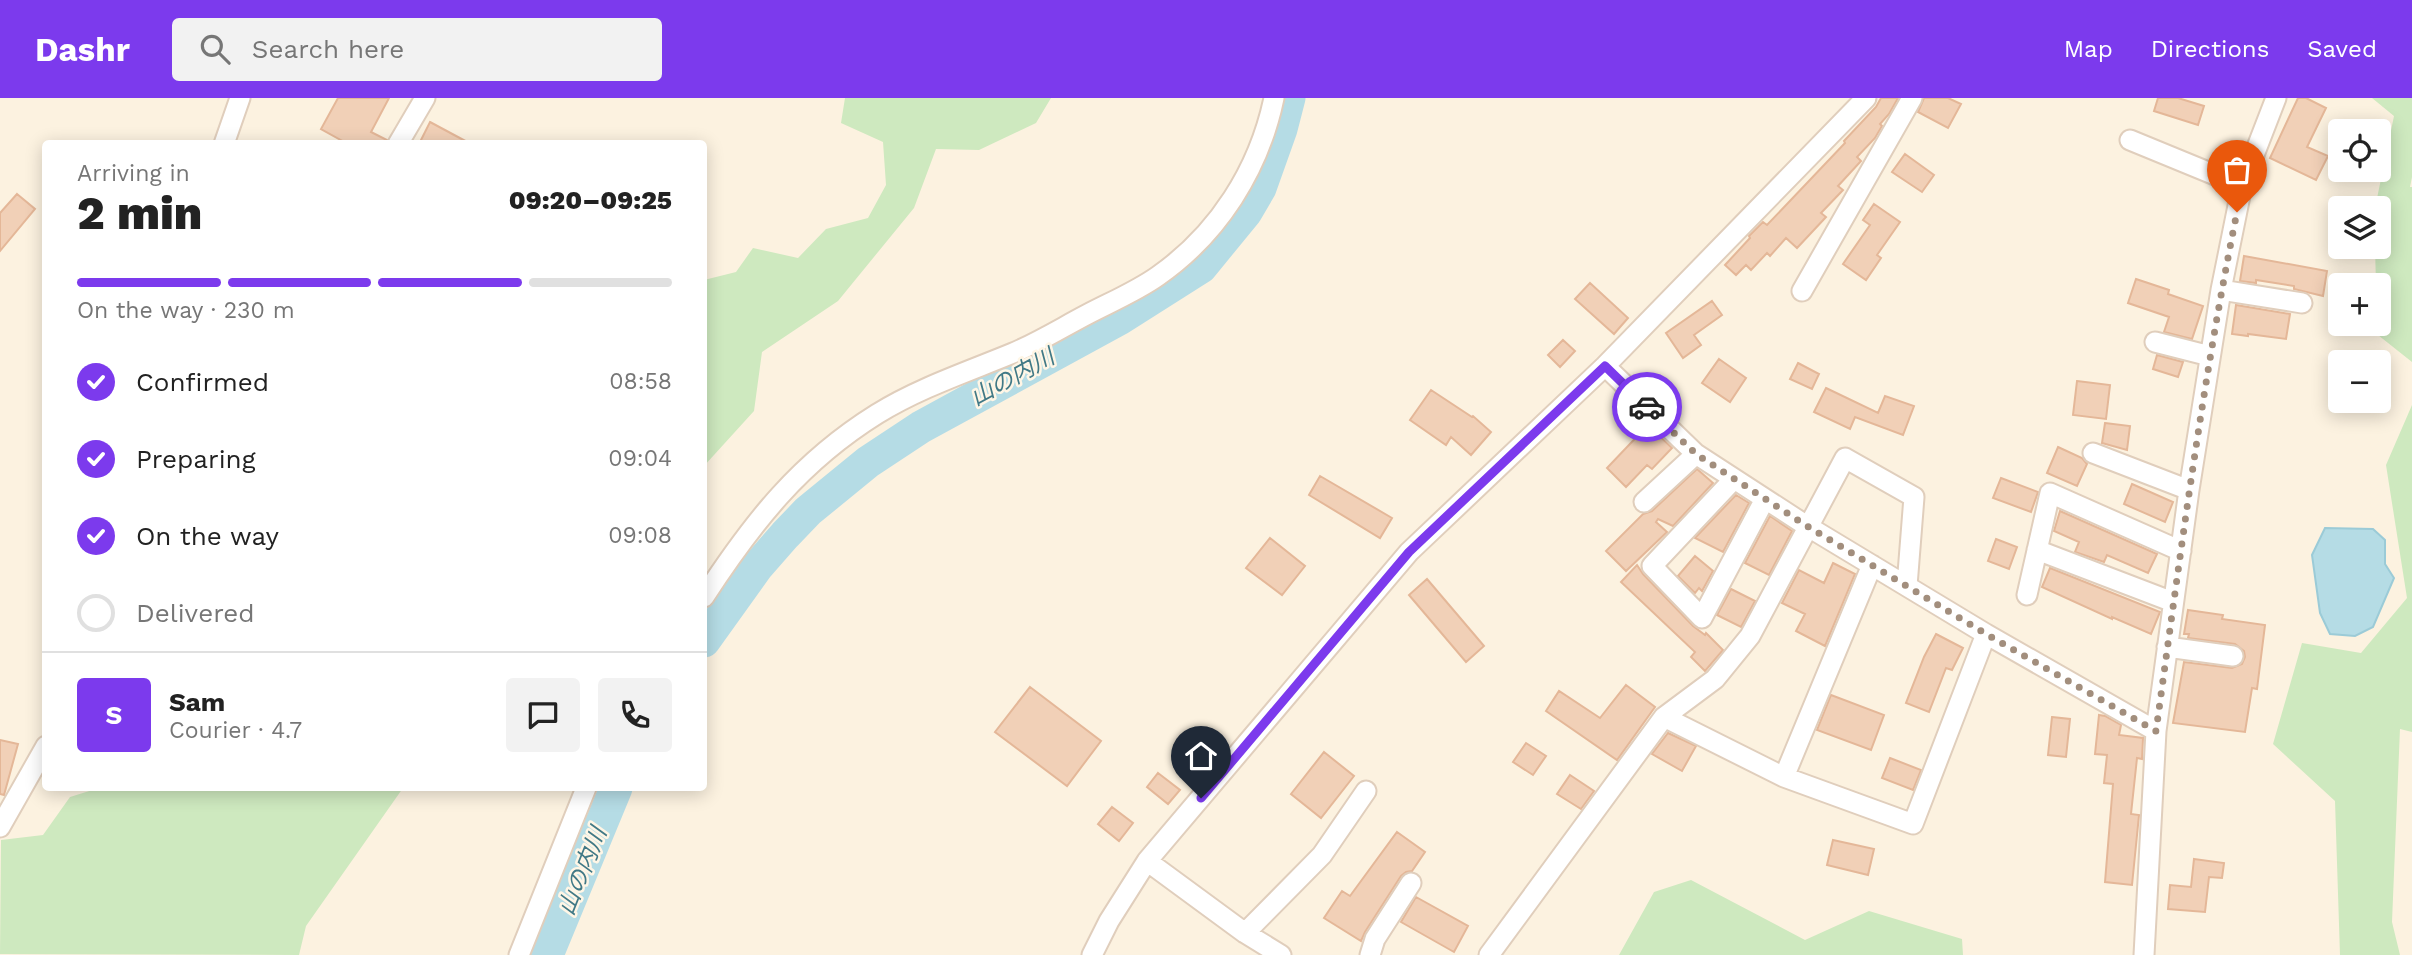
<!DOCTYPE html>
<meta charset="utf-8">
<style>
:root{--surface:#fff;--page:#f2f2f2;--text:#222;--muted:#767676;--line:#e0e0e0;--accent:#7c3aed}
body{margin:0;font-family:"Work Sans","Noto Sans JP",sans-serif;background:var(--page);color:var(--text);height:100vh;display:flex;flex-direction:column;font-size:26px;white-space:nowrap}
*{box-sizing:border-box;margin:0}
p{font-size:23px;color:var(--muted)}
.icon{flex:none;width:38px;height:38px;fill:none;stroke:currentColor;stroke-width:2;stroke-linecap:round;stroke-linejoin:round}
.map{position:relative;flex:1;overflow:hidden}
.drawer{position:absolute;left:42px;top:42px;width:665px;height:651px;display:flex;flex-direction:column;background:var(--surface);border-radius:7px;box-shadow:0 4px 18px #0003}
.drawer>*{flex:none}
.buttons{position:absolute;left:2328px;top:21px;display:grid;gap:14px}
.buttons a{display:grid;place-items:center;width:63px;height:63px;border-radius:7px;background:var(--surface);box-shadow:0 4px 18px #0003;font-size:35px}
.pin{position:absolute;display:grid;place-items:center;width:60px;height:60px;color:#fff;margin:-72px -30px;border-radius:50% 50% 50% 0;rotate:-45deg;box-shadow:0 0 7px #0007}
.pin .icon{rotate:45deg}
.courier{position:absolute;display:grid;place-items:center;width:70px;height:70px;margin:-35px;border:5px solid #7c3aed;border-radius:50%;background:#fff;color:#222;box-shadow:0 2px 9px #0007}
.headline em{font-style:normal;font-weight:800}
.headline div{display:flex;flex-direction:column-reverse}
.headline{display:flex;align-items:center;justify-content:space-between;height:119px;padding:0 35px}
h1{font-size:46px;font-weight:800;line-height:52px}
.bar{display:grid;grid-template-columns:repeat(4,1fr);gap:10px 7px;align-content:center;height:84px;padding:0 35px}
.bar i{height:9px;border-radius:5px;background:var(--line)}
.bar .selected{background:var(--accent)}
.bar p{grid-column:span 4}
.line{display:flex;align-items:center;gap:18px;padding:0 35px;border-top:2px solid var(--line)}
.line div{flex:1}
.round{display:grid;place-items:center;flex:none;width:74px;height:74px;border-radius:7px;background:var(--page)}
ol{padding:0 35px;list-style:none}
li{display:flex;align-items:center;gap:21px;height:77px}
li p{margin-inline-start:auto}
li .icon{padding:7px;border-radius:50%;background:var(--accent);color:#fff;stroke-width:4}
li:last-child{color:var(--muted)}
li i{width:38px;height:38px;border:4px solid var(--line);border-radius:50%}
header{display:flex;align-items:center;gap:42px;box-sizing:border-box;height:98px;padding:0 35px;background:var(--accent);color:#fff}
header strong{font-size:33px}
nav{display:flex;gap:38px;margin-inline-start:auto;font-size:24px}
.search{width:490px;height:63px;background:var(--page);display:flex;align-items:center;gap:18px;box-sizing:border-box;padding:0 24px;border-radius:7px;color:var(--muted);font-size:26px}
.map>svg:first-child{display:block}
.green{fill:#cee9bf}
.water{fill:#b5dce5;stroke:#9bcbd7;stroke-width:2}
.lines{fill:none;stroke-linecap:round;stroke-linejoin:round}
.river{stroke:#b5dce5;stroke-width:33}
.building{fill:#f1d0b7;stroke:#e4b798;stroke-width:2}
.minor-casing{stroke:#e0cebc;stroke-width:23}
.minor{stroke:#fff;stroke-width:19}
.done{stroke:#a28e7d;stroke-width:7;stroke-dasharray:0 12.6}
.route{stroke:#7c3aed;stroke-width:9}
.labels{text-anchor:middle;stroke-width:5;stroke-linejoin:round;paint-order:stroke}
.water-label{font-size:23px;font-style:italic;fill:#417986;stroke:#fff6e6}
</style>
<header>
<strong>Dashr</strong>
<div class="search"><svg class="icon" aria-label="search" viewBox="0 0 24 24"><circle cx="10" cy="10" r="6"/><path d="M15 15l6 6"/></svg>Search here</div>
<nav><a>Map</a><a>Directions</a><a>Saved</a></nav>
</header>
<div class="map">
<svg width="2412" height="857" viewBox="0 0 2412 857">
<rect width="100%" height="100%" fill="#fcf2e0"/>
<!-- green -->
<path class="green" d="M845 0H1051L1036 25 979 52 936 51 914 110 838 203 762 254 754 313 704 368V182L736 174 753 150 798 160 826 131 868 120 886 87 883 44 841 25Z
M2372 0H2412V79L2410 89H2412V264L2378 237V187H2376L2375 149H2378V110H2375L2394 18Z
M2412 307V634L2400 631 2392 824 2400 857H2340L2335 703 2273 646 2302 545 2361 555 2407 500 2386 367Z
M99 690H403L306 828 299 857 0 856 1 742 43 737 70 699Z
M1691 782 1805 842 1869 813 1962 841 1963 857H1619L1654 794Z"/>
<!-- water -->
<path class="water" d="M2325 430 2373 431 2385 442V466L2394 480 2373 529 2355 538 2330 536 2320 515 2312 457Z"/>
<g class="lines">
<!-- river -->
<path class="river" d="M704 543 757 469 785 437 808 413 868 364 921 329 1119 221 1201 169 1246 114 1260 90 1281 31 1289 0
M547 857 616 690"/>
</g>
<!-- building -->
<path class="building" d="M338 0H389L371 34 387 42 386 46H348L321 31Z
M1881 0H1898L1889 16 1880 26 1882 28 1875 40 1857 59 1861 63 1838 88 1843 92 1821 115 1826 119 1797 150 1786 140 1770 158 1767 155 1751 172 1746 167 1736 177 1725 167 1750 140 1749 138 1763 124 1767 127 1845 45 1844 43 1876 9Z
M1924 0H1948L1961 6 1948 30 1918 14Z
M2158 0H2178L2204 8 2198 27 2154 13Z
M2298 0H2306L2326 10 2307 49 2328 58 2316 82 2270 60Z
M430 24 471 46H419Z
M1905 56 1934 77 1922 94 1892 74Z
M17 96 35 111 0 153V115Z
M1874 106 1900 124 1877 157 1881 160 1866 182 1843 166 1870 127 1863 122Z
M2244 158 2327 173 2323 198 2294 191V188L2256 182V185L2240 183Z
M2136 181 2169 192 2168 196 2203 208 2192 241 2164 234 2169 219 2128 205Z
M1590 185 1628 220 1614 236 1575 201Z
M1712 203 1722 217 1694 237 1701 247 1683 260 1666 235Z
M2236 207 2290 216 2286 241 2248 236V238L2232 236Z
M1563 242 1575 253 1560 269 1548 257Z
M2157 257 2183 264 2178 279 2153 271Z
M1719 261 1746 280 1730 304 1702 285Z
M1798 265 1819 276 1812 291 1790 281Z
M2077 283 2110 287 2106 321 2073 317Z
M1826 290 1878 315 1885 298 1914 308 1903 337 1855 319 1850 331 1814 314Z
M1431 292 1472 319 1473 318 1491 334 1471 357 1451 339 1446 347 1410 322Z
M2105 325 2130 328 2127 352 2102 345Z
M1648 327 1672 350 1652 371 1647 367 1626 389 1607 370Z
M2058 349 2082 360 2087 366 2077 388 2047 375Z
M1697 371 1713 385 1673 428 1658 421 1656 424 1667 434 1626 473 1606 453 1643 416 1652 413Z
M1320 378 1392 420 1380 440 1309 397Z
M2001 380 2038 394 2031 414 1993 400Z
M2132 386 2173 404 2165 424 2124 406Z
M1736 397 1749 405 1723 454 1695 440Z
M2060 413 2157 456 2148 475 2107 457 2104 464 2075 454 2079 444 2054 433Z
M1770 418 1792 433 1769 477 1745 465Z
M1270 440 1305 468 1282 497 1246 470Z
M1996 441 2017 449 2009 471 1988 463Z
M1695 458 1713 473 1702 493 1699 490 1695 495 1678 478Z
M1833 465 1855 476 1825 548 1796 533 1805 516 1782 505 1799 472 1824 485Z
M1637 467 1643 476 1693 528 1705 537 1706 535 1723 552 1705 573 1691 559 1695 554 1621 484Z
M2050 470 2160 514 2151 536 2112 519V521L2042 489Z
M1427 481 1484 548 1466 564 1409 497Z
M1731 491 1755 503 1741 529 1717 517Z
M2188 512 2223 517 2222 521 2265 527 2257 591 2252 590 2245 634 2173 625 2184 564 2232 570 2242 566 2245 559 2244 553 2235 546 2188 540 2189 536H2184Z
M1936 536 1963 550 1952 572 1946 570 1929 614 1906 605 1924 559Z
M1626 587 1655 609 1617 662 1546 613 1559 593 1600 620Z
M1030 589 1101 643 1067 688 995 634Z
M1831 597 1884 617 1871 652 1817 632Z
M2099 617 2105 618 2121 627 2119 637 2143 640 2142 661 2137 660 2131 716 2139 717 2132 787 2105 784 2113 686 2104 685 2107 657 2095 656Z
M2052 619 2070 621 2066 659 2048 657Z
M1668 635 1696 648 1682 673 1652 656Z
M0 642 18 646 4 697 0 696Z
M1526 645 1546 658 1533 677 1513 664Z
M1324 654 1354 678 1321 720 1291 696Z
M1890 660 1921 672 1913 692 1882 680Z
M1158 675 1180 692 1168 706 1147 689Z
M1570 677 1594 693 1581 711 1557 696Z
M1112 709 1133 725 1119 743 1098 726Z
M1397 734 1425 754 1412 773 1406 774 1401 778 1365 834 1361 843 1324 820 1342 793 1350 798Z
M1833 742 1874 751 1868 777 1827 767Z
M2194 761 2224 765 2222 780 2209 779 2205 814 2168 811 2170 787 2191 789Z
M1416 799 1468 828 1454 854 1401 824Z"/>
<g class="lines">
<defs>
<path id="minor" d="M2130 42 2242 88
M224 46 240 0
M398 46 425 0
M2221 192 2302 205
M1802 193 1912 0
M2155 244 2210 258
M1605 268 1696 356 1807 428 1986 536 2156 633
M2093 355 2189 392
M1734 381 1652 468 1702 520 1765 401
M1644 404 1696 356
M2037 452 2173 504
M2027 497 2050 395 2181 453
M704 499C753 424 800 364 877 316 919 290 967 274 1013 255 1039 244 1063 229 1088 216 1111 204 1137 193 1158 178 1218 136 1259 72 1274 0
M2167 549 2233 558
M1664 619 1784 679 1913 726 1986 536
M1784 679 1872 467
M0 729 46 648
M1147 763 1245 835 1281 857
M1245 835 1322 757 1366 693
M519 857 586 690
M1092 857 1109 823 1147 763 1409 454 1605 268 1866 0
M1370 857 1375 841 1411 785
M1489 857 1664 619 1715 581 1750 538 1845 360 1914 399 1907 488
M2144 857 2156 633 2189 392 2221 192 2242 88 2276 0"/>
</defs>
<!-- minor casing -->
<use href="#minor" class="minor-casing"/>
<!-- minor -->
<use href="#minor" class="minor"/>
</g>
<g class="lines">
<!-- done -->
<path class="done" d="M1647 309 1696 356 1807 428 1986 536 2156 633C2180 460 2202 286 2237 114"/>
<!-- route -->
<path class="route" d="M1201 700 1409 454 1605 268 1647 309"/>
</g>
<g class="labels">
<!-- water labels -->
<g class="water-label">
<text transform="translate(1012 279) rotate(-29)" y="8">山の内川</text>
<text transform="translate(582 773) rotate(-68)" y="8">山の内川</text>
</g>
</g>
</svg>
<div class="buttons">
<a><svg class="icon" aria-label="locate" viewBox="0 0 24 24"><circle cx="12" cy="12" r="6"/><path d="M12 2v4M12 18v4M2 12h4M18 12h4"/></svg></a>
<a><svg class="icon" aria-label="layers" viewBox="0 0 24 24"><path d="M12 4l9 5-9 5-9-5zM3 14l9 5 9-5"/></svg></a>
<a>+</a>
<a>−</a>
</div>
<div class="pin" style="left:2237px;top:114px;background:#ea580c"><svg class="icon" aria-label="bag" viewBox="0 0 24 24"><path d="M5 8h14l-1 12H6zM9 8a3 3 0 0 1 6 0"/></svg></div>
<div class="pin" style="left:1201px;top:700px;background:#1f2937"><svg class="icon" aria-label="home" viewBox="0 0 24 24"><path d="M3 11l9-7 9 7M6 9v11h12V9"/></svg></div>
<div class="courier" style="left:1647px;top:309px"><svg class="icon" aria-label="car" viewBox="0 0 24 24"><path d="M5 17H2v-5l4-1 3-4h7l3 4 3 1v5h-3M9 17h6M6 11h13"/><circle cx="7" cy="17" r="2"/><circle cx="17" cy="17" r="2"/></svg></div>
<section class="drawer">
<div class="headline"><div><h1>2 min</h1><p>Arriving in</p></div><em>09:20–09:25</em></div>
<div class="bar"><i class="selected"></i><i class="selected"></i><i class="selected"></i><i></i><p>On the way · 230 m</p></div>
<ol>
<li><svg class="icon" aria-label="check" viewBox="0 0 24 24"><path d="M5 12l5 5 9-10"/></svg>Confirmed<p>08:58</p></li>
<li><svg class="icon" aria-label="check" viewBox="0 0 24 24"><path d="M5 12l5 5 9-10"/></svg>Preparing<p>09:04</p></li>
<li><svg class="icon" aria-label="check" viewBox="0 0 24 24"><path d="M5 12l5 5 9-10"/></svg>On the way<p>09:08</p></li>
<li><i></i>Delivered</li>
</ol>
<div class="line" style="height:126px"><b class="round" style="background:var(--accent);color:#fff">S</b><div><b>Sam</b><p>Courier · 4.7</p></div><a class="round"><svg class="icon" aria-label="chat" viewBox="0 0 24 24"><path d="M4 5h16v11H9l-5 4z"/></svg></a><a class="round"><svg class="icon" aria-label="phone" viewBox="0 0 24 24"><path d="M5 4h4l2 5-3 2q2 4 5 5l2-3 5 2v4C11 20 4 13 5 4z"/></svg></a></div>
</section>
</div>
